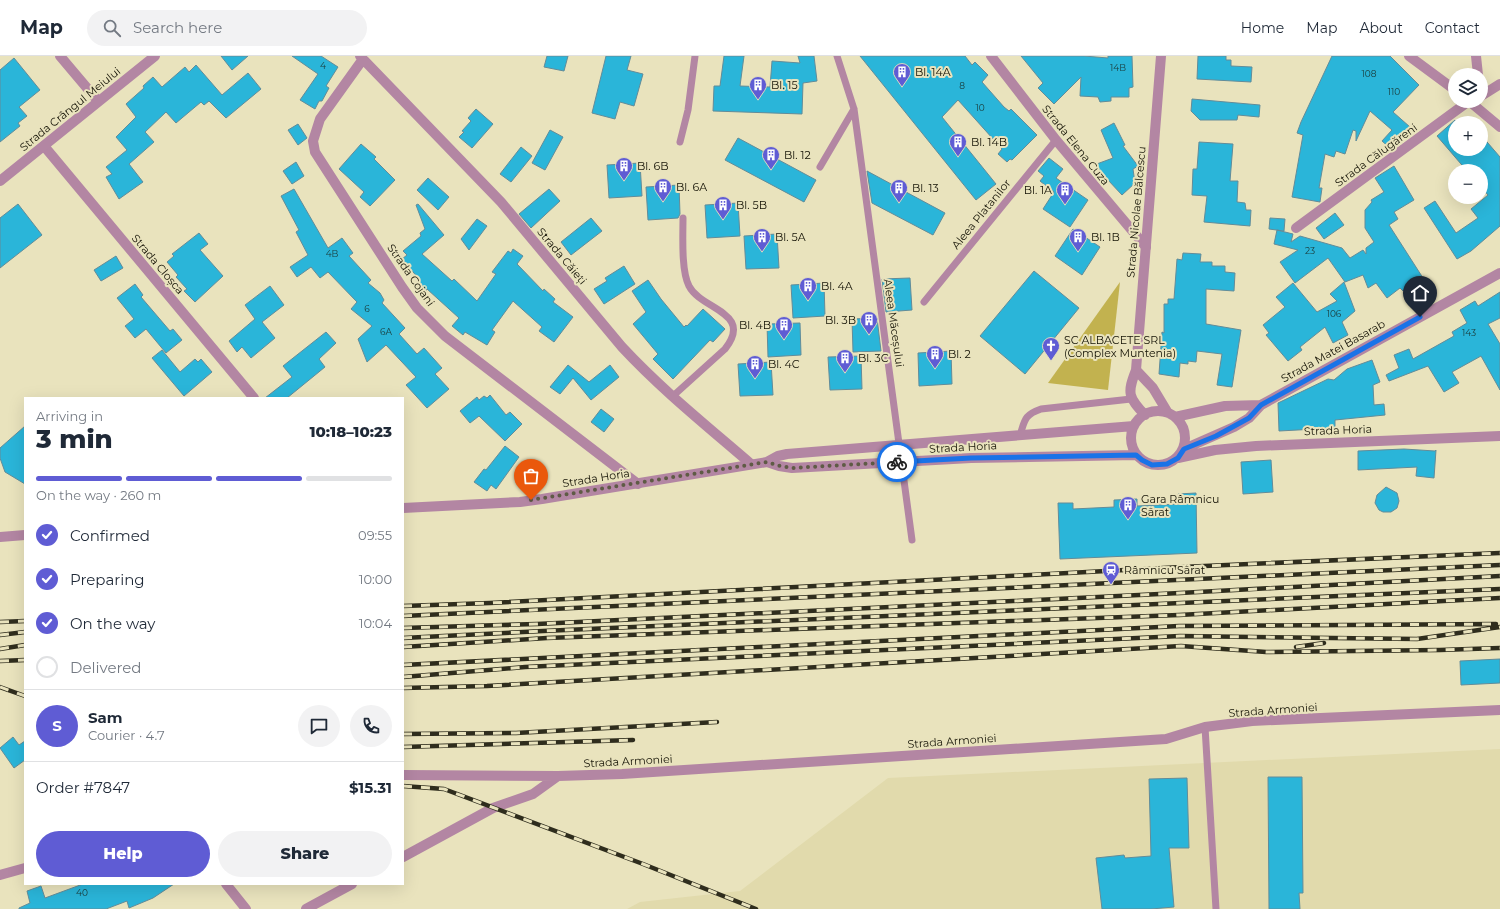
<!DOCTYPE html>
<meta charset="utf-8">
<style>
:root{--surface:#fff;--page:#f2f2f3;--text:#1f2937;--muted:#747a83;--line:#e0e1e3;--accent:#5f5cd4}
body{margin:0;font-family:Montserrat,sans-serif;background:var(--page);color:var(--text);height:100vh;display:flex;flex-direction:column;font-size:15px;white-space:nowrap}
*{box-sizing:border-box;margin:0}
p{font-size:13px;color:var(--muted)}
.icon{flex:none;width:22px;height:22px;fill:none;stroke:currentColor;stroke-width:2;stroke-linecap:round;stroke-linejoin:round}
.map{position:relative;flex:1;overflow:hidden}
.details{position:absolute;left:24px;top:341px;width:380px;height:488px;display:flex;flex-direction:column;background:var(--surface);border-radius:0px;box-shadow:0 4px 16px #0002}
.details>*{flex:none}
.tools{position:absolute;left:1448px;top:12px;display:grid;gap:8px}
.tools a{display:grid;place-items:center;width:40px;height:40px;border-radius:50%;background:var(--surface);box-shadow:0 4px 16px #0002;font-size:20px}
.pin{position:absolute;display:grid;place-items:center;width:34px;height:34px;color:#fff;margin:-41px -17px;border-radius:50% 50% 50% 0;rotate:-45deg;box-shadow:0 0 4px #0007}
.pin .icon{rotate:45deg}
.courier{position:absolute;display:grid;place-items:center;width:40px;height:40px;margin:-20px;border:3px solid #1a73e8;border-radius:50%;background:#fff;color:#222;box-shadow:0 1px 5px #0007}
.headline em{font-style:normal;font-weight:800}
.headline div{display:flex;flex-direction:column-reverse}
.headline{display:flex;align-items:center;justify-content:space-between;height:68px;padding:0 12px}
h1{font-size:26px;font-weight:800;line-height:30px}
.bar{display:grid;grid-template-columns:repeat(4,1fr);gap:6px 4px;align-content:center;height:48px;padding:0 12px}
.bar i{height:5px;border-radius:3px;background:var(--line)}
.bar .current{background:var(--accent)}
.bar p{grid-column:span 4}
.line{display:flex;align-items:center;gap:10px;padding:0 12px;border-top:1px solid var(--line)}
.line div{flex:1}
.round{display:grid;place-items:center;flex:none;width:42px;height:42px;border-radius:21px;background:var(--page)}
ol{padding:0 12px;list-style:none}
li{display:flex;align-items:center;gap:12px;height:44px}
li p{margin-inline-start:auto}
li .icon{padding:4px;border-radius:50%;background:var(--accent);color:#fff;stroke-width:4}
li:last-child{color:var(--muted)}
li i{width:22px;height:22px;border:2px solid var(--line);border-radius:50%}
.cta{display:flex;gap:8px;margin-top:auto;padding:8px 12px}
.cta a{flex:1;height:46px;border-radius:24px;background:var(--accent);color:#fff;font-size:16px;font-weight:800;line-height:46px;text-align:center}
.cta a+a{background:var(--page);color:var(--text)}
header{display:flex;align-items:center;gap:24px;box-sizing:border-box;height:56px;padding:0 20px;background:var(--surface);border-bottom:1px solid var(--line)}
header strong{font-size:19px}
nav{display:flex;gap:22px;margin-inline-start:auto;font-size:14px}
.search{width:280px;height:36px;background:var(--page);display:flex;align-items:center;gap:10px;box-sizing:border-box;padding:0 14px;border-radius:22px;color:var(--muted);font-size:15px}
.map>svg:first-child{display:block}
.built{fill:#e1daac}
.green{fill:#c2b24f}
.building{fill:#2ab5d9;stroke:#628c99}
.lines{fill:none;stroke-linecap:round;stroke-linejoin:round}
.service{stroke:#b386a3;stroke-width:7}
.minor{stroke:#b386a3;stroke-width:10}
.tertiary{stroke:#b386a3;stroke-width:10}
.rail-casing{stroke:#2f2d1d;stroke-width:4.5}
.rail{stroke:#e9e3bd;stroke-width:3;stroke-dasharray:9;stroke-linecap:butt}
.done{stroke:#5f5b45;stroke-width:4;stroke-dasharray:0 7.2}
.route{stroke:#1a73e8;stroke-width:5}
.labels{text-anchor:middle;stroke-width:4;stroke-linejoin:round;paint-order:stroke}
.number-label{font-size:9px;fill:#1a3b3a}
.poi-label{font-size:11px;fill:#141205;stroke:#e9e3bd;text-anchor:start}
.street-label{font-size:11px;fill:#141205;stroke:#e9e3bd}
</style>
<header>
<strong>Map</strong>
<div class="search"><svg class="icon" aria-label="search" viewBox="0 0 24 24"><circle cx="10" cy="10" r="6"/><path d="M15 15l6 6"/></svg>Search here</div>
<nav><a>Home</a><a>Map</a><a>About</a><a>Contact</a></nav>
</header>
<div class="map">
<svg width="1500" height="853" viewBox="0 0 1500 853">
<rect width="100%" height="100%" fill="#e9e3bd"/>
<!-- built -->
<path class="built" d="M1500 693V853H627L640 846 740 835 888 722Z"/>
<!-- green -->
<path class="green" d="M1120 226 1108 334 1048 327Z"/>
<!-- building -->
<path class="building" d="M221 0H248L232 14Z
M292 0H321L338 11 326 30 329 32 322 45H319L315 53 300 44 318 18Z
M547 0H568L564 15 544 11Z
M606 0H631L627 14 643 18 634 50 620 46 615 63 592 57Z
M724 0H744L740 30 770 31 772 5 800 7 798 0H814L817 25 803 27 802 58 713 55 714 30H720Z
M860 0H965L972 9 975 6 988 19 982 26 1004 51 1009 55 1011 53 1037 79 1012 104 1010 103 1007 106 998 98 1002 93 958 44 942 61 996 128 976 144Z
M1021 0H1084L1108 2V0H1132L1133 31 1129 32V41H1111V45L1100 46 1098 41 1080 40 1081 21 1054 48 1038 32 1043 27Z
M1198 0H1226V4H1231V10L1252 11 1251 26 1197 23Z
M1332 0H1390L1419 29 1393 56 1410 71 1391 93 1382 85 1392 74 1370 55 1356 85V75L1353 74 1345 98 1336 95 1334 101 1325 98 1319 132H1322L1320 146 1292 141 1303 79 1297 77 1301 66Z
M14 2 40 34 19 51 27 60 18 67 20 70 0 86V14Z
M196 9 222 39 248 17 261 33 226 62 209 45 204 49 201 46 176 67 166 56 145 76 154 86 129 108 143 126 119 143 106 121 112 118 106 111 127 94 116 81 136 61 126 48 144 32 143 30 153 21 162 31 185 11 189 16Z
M1192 43 1260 49 1259 61 1238 59 1237 64H1200L1191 55Z
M476 53 493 68 472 92 459 81 464 76 462 75 471 65 468 62Z
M1455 64V93H1481V79L1500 101V170L1471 195 1457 203 1424 152 1435 145 1456 177 1478 162 1471 153 1488 139 1481 131V115H1467L1437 80Z
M1114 67 1125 89 1123 90 1138 110 1133 113 1135 127 1122 139 1094 109 1113 102 1101 74Z
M298 68 307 82 298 89 288 74Z
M550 74 563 81 545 114 532 107Z
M738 82 816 124 804 146 725 104Z
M1199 86 1233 88 1230 125H1238L1237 146 1245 147 1246 154H1251L1250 170 1204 166 1207 140 1192 139 1193 113H1197Z
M361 88 376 101 374 103 395 124 370 150 360 141 364 136 339 113Z
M521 91 532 100 511 126 500 118Z
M1049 102 1063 113 1056 122 1088 144 1070 171 1043 153 1054 136 1040 125 1044 120 1038 115Z
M296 106 304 120 292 128 283 115Z
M640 107 642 140 609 142 607 109Z
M1394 110 1414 144 1394 156 1398 163 1389 169 1423 222 1403 235 1400 232 1387 242 1376 227 1368 232 1363 219 1345 226 1328 202 1295 227 1280 206 1298 194 1274 188 1277 174 1293 178 1291 186 1300 180 1342 192 1350 202 1363 194 1366 198V192L1374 186 1365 172V154L1372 146 1371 144 1384 136 1375 122Z
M867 115 945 157 933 179 872 147Z
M428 122 449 141 438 154 417 134Z
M679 129 680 158 678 162 648 164 646 131Z
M294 133 328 192 342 182 353 197 349 200 371 224 368 227 380 237 384 244 382 247 405 272 399 278 417 298 424 292 442 312 435 318 449 333 427 352 406 329 416 321 386 289 367 306 358 283 372 270 351 253 357 246 328 216 320 222 311 211 297 221 290 211 308 199 296 176 299 174 281 140Z
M549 133 560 145 531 172 519 158Z
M738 147 740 180 707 182 705 149Z
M18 148 42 179 0 212V162Z
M418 148 444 179 422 198 452 225 454 223 477 245 496 218 492 216 508 195 511 197 513 193 523 200 517 208 543 235 544 233 555 243 553 246 573 261 554 286 539 275 542 271 513 245 492 274 495 276 487 289 465 276 463 279 452 270 459 262 427 233 425 236 415 228 419 223 402 203 407 199 403 195 421 180 420 177 425 173 416 149Z
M1335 157 1344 169 1324 183 1316 172Z
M591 162 602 175 571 199 561 186Z
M1270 162 1285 163 1284 175 1269 173Z
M477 163 487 170 469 194 461 183Z
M1073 173 1100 191 1082 219 1055 200Z
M199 177 208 188 200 194 223 220 195 246 184 235 187 233 176 221 178 219 167 206 174 200 172 198Z
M777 178 779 212 746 213 744 180Z
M1183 197 1201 198 1200 206H1212V210H1225V216L1235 217 1234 235 1206 233V268L1241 274 1232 331 1217 329 1222 298 1197 295 1196 306 1188 305V308L1180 307 1179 321 1159 318 1162 276 1164 277V248H1168V243H1174L1177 203 1182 204Z
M116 200 123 212 101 225 94 214Z
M624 210 635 228 604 248 594 233 607 225 605 222Z
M1034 215 1079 252 1025 318 980 280Z
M910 222 912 254 886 256 882 223Z
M648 224 661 243 684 271 686 269 687 270 703 253 725 273 713 286 710 284 673 323 653 303 658 298 633 268 646 256 632 235Z
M1344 226 1355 255 1342 266 1348 279 1333 287 1325 271 1300 291 1302 294 1288 305 1266 279 1269 277 1263 269 1285 251 1276 241 1293 227 1317 256 1337 245 1330 238Z
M824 227 825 260 793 262 791 229Z
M135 228 143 239 141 241 170 275 173 273 182 284 166 297 146 273 135 282 125 270 134 263 117 242Z
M270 230 284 249 262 266 275 282 251 302 242 291 237 296 229 285 255 263 245 249Z
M1500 236V262L1488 268 1500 288V334L1481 300 1452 316 1459 327 1444 336 1428 310 1389 325 1386 319 1399 312 1394 299 1409 293 1413 303 1454 280 1452 276 1467 267 1460 254 1475 245 1478 250Z
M877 262 881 295 853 296 852 263Z
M800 267 801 299 768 301 767 268Z
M326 276 336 287 319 303 325 311 287 342H265L292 321 283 310Z
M162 294 180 316 195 303 198 306 201 303 212 316 184 340 152 302Z
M951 295 952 328 919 330 918 297Z
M861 300 862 333 830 334 828 301Z
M1372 304 1380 326 1373 329 1374 349 1384 348 1385 359 1335 364V372L1279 375 1278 347 1328 323 1334 324 1347 313Z
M771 306 773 339 740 340 738 308Z
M568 309 589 326 610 309 619 321 591 344 573 322 560 338 550 331Z
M490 339 506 359 510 356 522 368 505 385 479 360 470 367 460 355 477 341 479 344 484 340 487 342Z
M601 353 614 363 604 376 591 366Z
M25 370V428L5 416 0 402V392Z
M505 390 519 401 496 433 491 429 487 435 474 426 484 413 486 414Z
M1404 393 1435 395 1436 394 1434 422 1416 420 1417 411 1358 414V395Z
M1271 404 1273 436 1243 438 1241 406Z
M1386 431 1397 437 1399 445 1397 452 1391 456H1383L1379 454 1375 447 1377 439Z
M1196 437 1197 497 1060 503 1058 447H1073V453L1114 451V444L1137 443V450L1179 448 1178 438Z
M1500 603V627L1461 629 1460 605Z
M13 681 19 689 25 685V704L14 712 0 692Z
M1268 721H1302L1303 837H1299L1300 853H1269Z
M1187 722 1189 792H1169L1174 851 1151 853H1102L1096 802 1124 799 1125 802 1151 800 1149 723Z
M83 828H174L153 842 129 852 127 845 106 853H19V852L30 847 27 835 41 830 45 842Z"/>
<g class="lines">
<!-- service -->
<path class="service" d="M837 0 854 53 912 484
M680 86 688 54 695 0
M820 111 854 53
M924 246 1056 84
M673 340 725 293C754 256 701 254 689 230 681 215 683 179 683 162
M1020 379C1025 364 1024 359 1041 353L1131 343
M1205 671 1216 853"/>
<!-- minor -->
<path class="minor" d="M60 0 98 45
M360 0 501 146 622 291C662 334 707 370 751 408
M991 0 1056 84 1146 191
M1476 0 1478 19
M363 3 320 63 313 85 315 96 402 231 417 252 445 280 638 428
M1481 40 1500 28
M44 90 254 342
M1296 172 1469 45
M403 719 558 720 622 718 1166 683 1205 671 1252 665 1500 654
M403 801 493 752 533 738 558 720
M306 853 352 828"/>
<!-- tertiary -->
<path class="tertiary" d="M1409 0 1455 34
M1469 45 1500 71
M0 125 155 0
M1136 314 1153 332 1168 357
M1131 382a27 27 0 1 1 54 0a27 27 0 1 1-54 0Z
M1145 359C1128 341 1127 337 1136 314L1161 0
M1175 361 1225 350 1261 349
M1184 393 1234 371 1249 362 1261 349 1500 217
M1178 402 1215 394 1256 390 1500 380
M767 406 779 410 792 412 971 402 1136 399
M403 452 520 446 542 443 767 406 778 400 787 398 1134 370
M0 481 25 479
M0 819 25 812
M226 828 246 853"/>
<defs>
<path id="rail" d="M403 550 490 547 1182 511 1500 497
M403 560 1500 509
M0 566 25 565
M403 572 537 568 1180 537 1500 520
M0 579 25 576
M403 582 543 575 1500 533
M403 591 547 582 1179 559 1500 542
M1296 591 1324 587
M0 593 25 589
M0 605 25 604
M403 609 1179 570 1496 568
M403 621 525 611 1180 580 1417 583 1500 571
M0 631 25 640
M403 632 487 630 1181 590 1266 596 1440 594 1500 592
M403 678 516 677 717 666
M403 691 633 684
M403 730 444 733 643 808 756 853"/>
</defs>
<!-- rail casing -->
<use href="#rail" class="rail-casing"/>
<!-- rail -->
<use href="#rail" class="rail"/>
</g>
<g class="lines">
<!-- done -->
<path class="done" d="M531 444 767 406 780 410 792 412 897 406"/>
<!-- route -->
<path class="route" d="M897 406 971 402 1136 399 1142 404 1152 409 1167 408 1178 402 1184 393 1216 380 1249 362 1261 349 1420 261"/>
</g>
<!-- icons -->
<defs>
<symbol id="building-pin" viewBox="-11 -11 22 30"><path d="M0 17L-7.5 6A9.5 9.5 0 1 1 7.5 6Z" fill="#5f5cd4" stroke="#e9e3bd"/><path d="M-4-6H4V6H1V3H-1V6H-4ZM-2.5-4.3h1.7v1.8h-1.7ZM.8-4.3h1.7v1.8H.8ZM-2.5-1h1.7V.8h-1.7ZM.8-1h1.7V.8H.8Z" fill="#fff"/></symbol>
<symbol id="church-pin" viewBox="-11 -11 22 30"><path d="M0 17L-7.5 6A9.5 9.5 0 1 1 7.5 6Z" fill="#5f5cd4" stroke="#e9e3bd"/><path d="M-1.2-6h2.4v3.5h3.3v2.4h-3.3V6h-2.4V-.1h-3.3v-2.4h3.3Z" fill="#fff"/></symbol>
<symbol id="station-pin" viewBox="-11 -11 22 30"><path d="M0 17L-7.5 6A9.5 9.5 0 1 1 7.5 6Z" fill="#5f5cd4" stroke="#e9e3bd"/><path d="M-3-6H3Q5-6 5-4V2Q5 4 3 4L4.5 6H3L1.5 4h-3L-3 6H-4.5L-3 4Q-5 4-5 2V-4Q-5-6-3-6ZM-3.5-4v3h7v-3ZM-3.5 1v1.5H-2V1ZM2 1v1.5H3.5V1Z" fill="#fff"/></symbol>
</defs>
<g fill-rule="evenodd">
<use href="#building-pin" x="892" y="6" width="20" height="27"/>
<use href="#building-pin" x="748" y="19" width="20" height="27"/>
<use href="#building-pin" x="948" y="76" width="20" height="27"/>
<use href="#building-pin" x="761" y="89" width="20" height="27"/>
<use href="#building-pin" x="614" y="100" width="20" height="27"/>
<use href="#building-pin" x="653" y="121" width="20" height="27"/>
<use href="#building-pin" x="889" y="122" width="20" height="27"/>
<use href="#building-pin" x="1055" y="124" width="20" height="27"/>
<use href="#building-pin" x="713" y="139" width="20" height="27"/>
<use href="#building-pin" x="752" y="171" width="20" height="27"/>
<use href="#building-pin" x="1068" y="171" width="20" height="27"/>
<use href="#building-pin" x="798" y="220" width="20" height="27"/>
<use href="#building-pin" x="859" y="254" width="20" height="27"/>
<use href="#building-pin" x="774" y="259" width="20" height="27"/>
<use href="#church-pin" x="1041" y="280" width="20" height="27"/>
<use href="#building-pin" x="925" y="288" width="20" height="27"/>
<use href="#building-pin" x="835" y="292" width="20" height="27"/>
<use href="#building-pin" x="745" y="298" width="20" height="27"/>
<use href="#building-pin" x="1118" y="439" width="20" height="27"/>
<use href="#station-pin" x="1101" y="504" width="20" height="27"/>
</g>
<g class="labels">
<!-- number labels -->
<g class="number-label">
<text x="323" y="13">4</text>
<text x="1118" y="15">14B</text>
<text x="1369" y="21">108</text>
<text x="962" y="33">8</text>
<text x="1394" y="39">110</text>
<text x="980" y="55">10</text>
<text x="1310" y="198">23</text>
<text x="332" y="201">4B</text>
<text x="367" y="256">6</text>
<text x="1334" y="261">106</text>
<text x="386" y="279">6A</text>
<text x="1469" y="280">143</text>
<text x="82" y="840">40</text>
</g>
<!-- poi labels -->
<g class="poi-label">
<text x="915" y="20">Bl. 14A</text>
<text x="771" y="33">Bl. 15</text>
<text x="971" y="90">Bl. 14B</text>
<text x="784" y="103">Bl. 12</text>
<text x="637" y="114">Bl. 6B</text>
<text x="676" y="135">Bl. 6A</text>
<text x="912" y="136">Bl. 13</text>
<text x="1052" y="138" text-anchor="end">Bl. 1A</text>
<text x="736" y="153">Bl. 5B</text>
<text x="775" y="185">Bl. 5A</text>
<text x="1091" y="185">Bl. 1B</text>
<text x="821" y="234">Bl. 4A</text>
<text x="856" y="268" text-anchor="end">Bl. 3B</text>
<text x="771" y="273" text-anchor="end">Bl. 4B</text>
<text x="1064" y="288">SC ALBACETE SRL<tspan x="1064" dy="13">(Complex Muntenia)</tspan></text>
<text x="948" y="302">Bl. 2</text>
<text x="858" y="306">Bl. 3C</text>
<text x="768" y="312">Bl. 4C</text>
<text x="1141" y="447">Gara Râmnicu<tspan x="1141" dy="13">Sărat</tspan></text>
<text x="1124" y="518">Râmnicu Sărat</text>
</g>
<!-- street labels -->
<g class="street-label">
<text transform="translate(70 53) rotate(-39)" y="4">Strada Crângul Meiului</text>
<text transform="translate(1076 89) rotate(51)" y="4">Strada Elena Cuza</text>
<text transform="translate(1376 99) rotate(-36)" y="4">Strada Călugăreni</text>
<text transform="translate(1136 156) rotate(-85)" y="4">Strada Nicolae Bălcescu</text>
<text transform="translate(981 158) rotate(-51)" y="4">Aleea Platanilor</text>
<text transform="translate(562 200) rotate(50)" y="4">Strada Căieți</text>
<text transform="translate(158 208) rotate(50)" y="4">Strada Cloșca</text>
<text transform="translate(411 219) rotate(55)" y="4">Strada Cojani</text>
<text transform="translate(894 267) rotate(82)" y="4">Aleea Măceșului</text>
<text transform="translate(1333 295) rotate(-29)" y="4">Strada Matei Basarab</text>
<text transform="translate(1338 374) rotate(-2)" y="4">Strada Horia</text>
<text transform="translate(963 391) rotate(-3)" y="4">Strada Horia</text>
<text transform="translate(596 422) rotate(-9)" y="4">Strada Horia</text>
<text transform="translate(1273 654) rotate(-4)" y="4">Strada Armoniei</text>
<text transform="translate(952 685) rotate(-4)" y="4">Strada Armoniei</text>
<text transform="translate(628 705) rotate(-3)" y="4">Strada Armoniei</text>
</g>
</g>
</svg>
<div class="tools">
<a><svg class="icon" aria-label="layers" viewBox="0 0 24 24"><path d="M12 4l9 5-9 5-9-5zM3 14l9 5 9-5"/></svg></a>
<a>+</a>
<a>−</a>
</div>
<div class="pin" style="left:531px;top:444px;background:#ea580c"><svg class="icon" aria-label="bag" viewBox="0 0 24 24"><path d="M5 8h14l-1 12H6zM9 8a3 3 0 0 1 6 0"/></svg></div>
<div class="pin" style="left:1420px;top:261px;background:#1f2937"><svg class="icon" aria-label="home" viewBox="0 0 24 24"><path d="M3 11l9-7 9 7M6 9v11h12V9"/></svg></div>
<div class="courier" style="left:897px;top:406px"><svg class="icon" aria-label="bike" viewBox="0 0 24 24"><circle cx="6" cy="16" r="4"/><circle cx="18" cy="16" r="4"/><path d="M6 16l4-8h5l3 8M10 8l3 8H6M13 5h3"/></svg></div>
<section class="details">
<div class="headline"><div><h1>3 min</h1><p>Arriving in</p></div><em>10:18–10:23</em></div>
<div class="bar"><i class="current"></i><i class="current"></i><i class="current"></i><i></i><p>On the way · 260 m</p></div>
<ol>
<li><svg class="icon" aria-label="check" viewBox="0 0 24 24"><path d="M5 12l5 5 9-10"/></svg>Confirmed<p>09:55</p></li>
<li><svg class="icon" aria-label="check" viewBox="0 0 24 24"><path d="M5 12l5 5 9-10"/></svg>Preparing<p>10:00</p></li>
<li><svg class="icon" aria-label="check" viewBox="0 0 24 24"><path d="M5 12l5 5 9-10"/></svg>On the way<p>10:04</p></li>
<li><i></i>Delivered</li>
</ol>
<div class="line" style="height:72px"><b class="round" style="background:var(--accent);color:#fff">S</b><div><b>Sam</b><p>Courier · 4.7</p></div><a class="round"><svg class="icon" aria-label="chat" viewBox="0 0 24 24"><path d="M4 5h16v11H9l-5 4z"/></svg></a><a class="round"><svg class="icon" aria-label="phone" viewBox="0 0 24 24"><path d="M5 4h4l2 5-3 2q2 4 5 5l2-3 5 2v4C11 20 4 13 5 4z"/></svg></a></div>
<div class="line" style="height:52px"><div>Order #7847</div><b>$15.31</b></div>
<div class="cta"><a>Help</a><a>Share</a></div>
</section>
</div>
